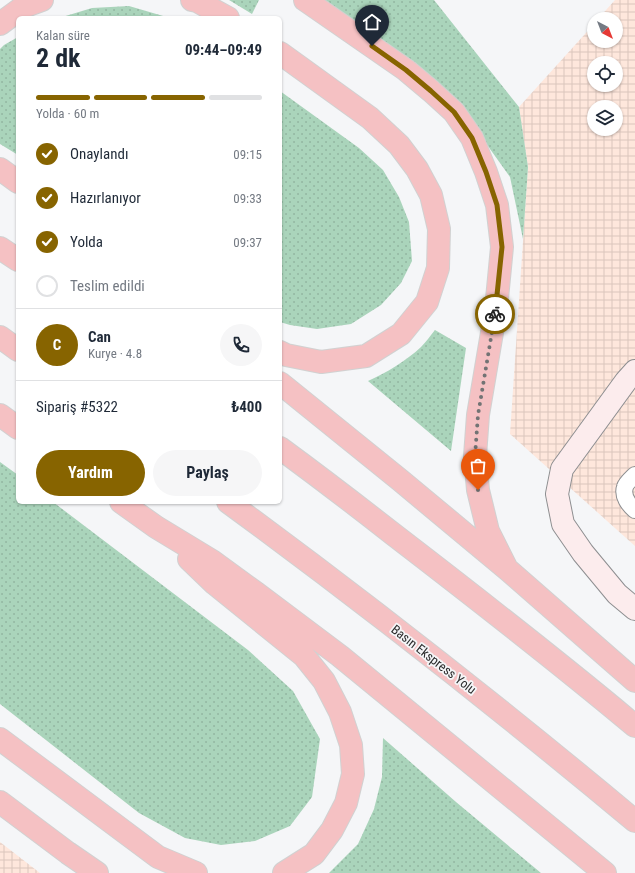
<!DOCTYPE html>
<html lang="tr">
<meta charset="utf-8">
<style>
:root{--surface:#fff;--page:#f6f6f7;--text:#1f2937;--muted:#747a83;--line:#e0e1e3;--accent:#876400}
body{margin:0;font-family:"Roboto Condensed",sans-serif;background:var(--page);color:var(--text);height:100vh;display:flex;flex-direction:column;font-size:15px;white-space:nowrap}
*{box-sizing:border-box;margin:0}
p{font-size:13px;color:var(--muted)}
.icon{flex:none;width:22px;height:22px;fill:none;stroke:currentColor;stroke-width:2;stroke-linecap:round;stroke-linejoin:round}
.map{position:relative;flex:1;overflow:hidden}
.drawer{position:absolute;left:16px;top:16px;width:266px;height:488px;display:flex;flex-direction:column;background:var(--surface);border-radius:6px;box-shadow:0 1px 3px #0004}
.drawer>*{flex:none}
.needle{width:26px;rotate:138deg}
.fabs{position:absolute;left:587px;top:12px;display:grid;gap:8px}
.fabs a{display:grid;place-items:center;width:36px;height:36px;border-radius:50%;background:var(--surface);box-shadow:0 1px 3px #0004;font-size:20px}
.pin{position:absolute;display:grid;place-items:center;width:34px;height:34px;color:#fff;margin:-41px -17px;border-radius:50% 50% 50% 0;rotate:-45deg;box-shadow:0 0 4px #0007}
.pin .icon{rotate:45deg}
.courier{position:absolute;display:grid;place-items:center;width:40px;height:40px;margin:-20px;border:3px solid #876400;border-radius:50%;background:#fff;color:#222;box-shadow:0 1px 5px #0007}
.head em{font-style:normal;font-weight:700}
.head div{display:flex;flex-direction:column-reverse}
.head{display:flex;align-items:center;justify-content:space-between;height:68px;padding:0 20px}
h1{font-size:26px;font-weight:700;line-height:30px}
.bar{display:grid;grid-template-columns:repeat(4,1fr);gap:6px 4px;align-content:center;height:48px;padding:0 20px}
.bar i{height:5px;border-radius:3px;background:var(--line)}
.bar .active{background:var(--accent)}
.bar p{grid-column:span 4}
.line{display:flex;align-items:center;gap:10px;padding:0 20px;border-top:1px solid var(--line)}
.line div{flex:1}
.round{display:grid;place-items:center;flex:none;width:42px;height:42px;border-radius:21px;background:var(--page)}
ol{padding:0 20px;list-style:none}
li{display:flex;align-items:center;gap:12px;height:44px}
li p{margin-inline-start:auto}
li .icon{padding:4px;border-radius:50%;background:var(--accent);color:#fff;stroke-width:4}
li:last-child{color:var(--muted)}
li i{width:22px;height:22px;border:2px solid var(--line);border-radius:50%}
.button{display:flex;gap:8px;margin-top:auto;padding:8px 20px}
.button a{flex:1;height:46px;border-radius:24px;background:var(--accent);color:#fff;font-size:16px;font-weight:700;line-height:46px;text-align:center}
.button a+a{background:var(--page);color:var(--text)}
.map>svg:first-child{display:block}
.industrial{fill:url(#industrial-grid);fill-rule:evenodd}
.grass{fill:url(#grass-dots)}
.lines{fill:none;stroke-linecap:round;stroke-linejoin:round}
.service-casing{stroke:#8d8e90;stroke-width:18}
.secondary-casing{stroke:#8d8e90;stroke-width:24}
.motorway-casing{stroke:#d1d1d1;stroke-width:24}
.service{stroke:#fff;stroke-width:16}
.secondary{stroke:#fceced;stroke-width:22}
.motorway{stroke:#f5c1c3;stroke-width:22}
.done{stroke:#727374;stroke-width:4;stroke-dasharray:0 7.2}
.route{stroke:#876400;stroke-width:5}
.labels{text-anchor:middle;stroke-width:3.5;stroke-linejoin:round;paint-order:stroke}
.street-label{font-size:13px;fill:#2c2c2d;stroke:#f5f6f8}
</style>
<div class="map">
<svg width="635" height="873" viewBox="0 0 635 873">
<defs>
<pattern id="industrial-grid" width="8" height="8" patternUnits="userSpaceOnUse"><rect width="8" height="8" fill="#fee7dc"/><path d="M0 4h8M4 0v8" fill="none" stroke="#dac6bd"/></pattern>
<pattern id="grass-dots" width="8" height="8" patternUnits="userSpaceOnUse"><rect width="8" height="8" fill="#aad4bb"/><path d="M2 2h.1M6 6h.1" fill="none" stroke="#92b6a1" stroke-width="1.8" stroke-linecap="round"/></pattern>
</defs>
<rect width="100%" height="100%" fill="#f5f6f8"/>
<!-- industrial -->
<path class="industrial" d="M615 0H635V546L510 434 528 167 519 107 594 24V41H616V19H598ZM594 63H616V85H594ZM594 107H616V129H594Z
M0 842 40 873H0Z"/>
<!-- grass -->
<path class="grass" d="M229 0H259L252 14Z
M319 0H434L519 107 528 167 523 239 510 177 455 100Z
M129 6 170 18H59L92 8Z
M18 37V155L0 144V49L4 45Z
M280 91 359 148 383 170 399 197 409 222 412 261 401 283 381 305 351 324 317 329 290 325 280 322Z
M435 330 466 348 451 451 368 381C386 373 406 361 421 347 426 342 430 336 435 330Z
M0 462 18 475V502H53L248 650 293 691 320 739 312 797 290 826 255 841 221 845 185 838 139 813 0 704Z
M383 738 456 802 541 873H329L358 844 374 809 382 777Z"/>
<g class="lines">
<defs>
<path id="service" d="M635 475C632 478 626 483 625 487 622 496 629 505 635 510"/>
<path id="secondary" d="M635 371 626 381 562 469 557 494 563 524 583 553 617 594 635 609"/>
<path id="motorway" d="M192 0 197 1 228 18
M305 0 406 70 431 91 454 112 472 138 486 172 497 205 502 247 496 309 478 415 475 456 478 490 488 531 507 569
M0 24 23 7 42 0
M280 53 370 118 399 145 417 169 431 195 439 229 438 268 427 302 401 334 366 356 321 362 286 355 280 352
M0 169 18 182
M0 248 18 260
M0 337 18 350
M280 383 400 480 507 569 635 681
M0 415 18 428
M280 448C318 476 356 505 393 534 475 597 556 660 635 726
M121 502 156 527 212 561 256 593 340 656 605 873
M228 502C367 604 503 711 635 821
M189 559 215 584 304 656 324 681 340 712 351 745 353 774 346 803 332 830 314 854 284 873
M0 739 158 857 196 873
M0 802 68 853 97 873"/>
</defs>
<!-- service casing -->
<use href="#service" class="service-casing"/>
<!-- secondary casing -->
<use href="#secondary" class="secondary-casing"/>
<!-- motorway casing -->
<use href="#motorway" class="motorway-casing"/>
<!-- service -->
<use href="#service" class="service"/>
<!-- secondary -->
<use href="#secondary" class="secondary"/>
<!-- motorway -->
<use href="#motorway" class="motorway"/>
</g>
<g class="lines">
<!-- done -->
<path class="done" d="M478 490 475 456 478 415 495 314"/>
<!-- route -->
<path class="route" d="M372 46 406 70 431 91 454 112 472 138 486 172 497 205 502 247 495 314"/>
</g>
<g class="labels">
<!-- street labels -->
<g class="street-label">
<text transform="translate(434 659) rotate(38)" y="5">Basın Ekspress Yolu</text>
</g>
</g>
</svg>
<div class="fabs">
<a><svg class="needle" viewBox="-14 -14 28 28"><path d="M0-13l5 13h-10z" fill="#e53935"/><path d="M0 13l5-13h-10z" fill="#747a83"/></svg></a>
<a><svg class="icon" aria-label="locate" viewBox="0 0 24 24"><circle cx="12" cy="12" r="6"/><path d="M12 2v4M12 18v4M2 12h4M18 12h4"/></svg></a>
<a><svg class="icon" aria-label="layers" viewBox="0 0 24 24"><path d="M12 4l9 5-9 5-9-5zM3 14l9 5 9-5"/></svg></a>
</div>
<div class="pin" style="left:478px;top:490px;background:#ea580c"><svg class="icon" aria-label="bag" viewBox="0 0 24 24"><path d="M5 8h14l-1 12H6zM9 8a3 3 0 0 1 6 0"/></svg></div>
<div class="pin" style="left:372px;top:46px;background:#1f2937"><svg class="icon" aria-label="home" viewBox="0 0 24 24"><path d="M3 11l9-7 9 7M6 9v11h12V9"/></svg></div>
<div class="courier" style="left:495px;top:314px"><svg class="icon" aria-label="bike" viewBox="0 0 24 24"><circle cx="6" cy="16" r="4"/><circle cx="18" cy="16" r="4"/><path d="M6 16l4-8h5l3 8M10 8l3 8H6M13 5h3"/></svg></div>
<section class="drawer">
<div class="head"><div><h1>2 dk</h1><p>Kalan süre</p></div><em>09:44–09:49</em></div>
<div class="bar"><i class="active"></i><i class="active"></i><i class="active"></i><i></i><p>Yolda · 60 m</p></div>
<ol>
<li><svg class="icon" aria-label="check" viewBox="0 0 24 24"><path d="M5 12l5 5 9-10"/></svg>Onaylandı<p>09:15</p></li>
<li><svg class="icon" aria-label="check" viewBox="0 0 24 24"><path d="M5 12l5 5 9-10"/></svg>Hazırlanıyor<p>09:33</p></li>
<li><svg class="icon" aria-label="check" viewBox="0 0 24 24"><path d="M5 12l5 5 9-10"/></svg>Yolda<p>09:37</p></li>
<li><i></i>Teslim edildi</li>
</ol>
<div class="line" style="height:72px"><b class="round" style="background:var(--accent);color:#fff">C</b><div><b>Can</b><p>Kurye · 4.8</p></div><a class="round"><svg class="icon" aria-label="phone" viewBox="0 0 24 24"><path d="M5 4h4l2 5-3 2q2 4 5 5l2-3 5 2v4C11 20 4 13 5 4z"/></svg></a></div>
<div class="line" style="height:52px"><div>Sipariş #5322</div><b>₺400</b></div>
<div class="button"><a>Yardım</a><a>Paylaş</a></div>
</section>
</div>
